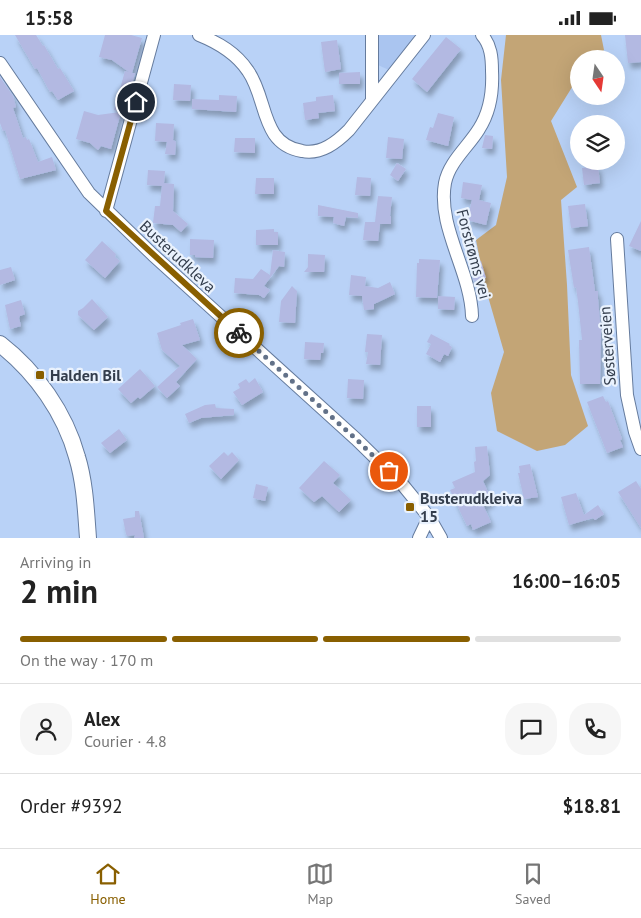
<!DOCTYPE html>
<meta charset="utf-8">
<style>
:root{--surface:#fff;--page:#f6f6f6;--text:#222;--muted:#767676;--line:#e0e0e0;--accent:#895f00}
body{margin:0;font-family:"PT Sans",sans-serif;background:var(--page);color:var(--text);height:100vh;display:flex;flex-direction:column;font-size:19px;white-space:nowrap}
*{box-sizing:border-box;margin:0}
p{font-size:16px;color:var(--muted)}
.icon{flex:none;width:28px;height:28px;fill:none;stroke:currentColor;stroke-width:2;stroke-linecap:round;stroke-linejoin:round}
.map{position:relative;height:503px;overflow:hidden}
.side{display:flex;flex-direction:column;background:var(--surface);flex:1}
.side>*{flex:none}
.needle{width:32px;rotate:167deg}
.buttons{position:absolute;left:570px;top:15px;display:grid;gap:10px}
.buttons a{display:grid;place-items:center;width:55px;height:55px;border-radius:50%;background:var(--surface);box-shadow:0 5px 20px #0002;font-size:25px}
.pin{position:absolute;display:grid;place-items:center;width:42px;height:42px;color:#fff;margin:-21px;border:2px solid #fff;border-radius:50%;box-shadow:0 1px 5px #0007}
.courier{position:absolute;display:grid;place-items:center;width:50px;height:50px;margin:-25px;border:4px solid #895f00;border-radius:50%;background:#fff;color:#222;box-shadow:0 1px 6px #0007}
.head em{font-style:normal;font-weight:600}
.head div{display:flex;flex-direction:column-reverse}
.head{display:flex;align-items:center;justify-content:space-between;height:85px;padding:0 20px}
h1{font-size:32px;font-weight:600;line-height:38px}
.bar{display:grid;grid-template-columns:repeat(4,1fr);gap:8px 5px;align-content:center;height:60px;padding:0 20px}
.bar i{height:6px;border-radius:4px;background:var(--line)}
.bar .selected{background:var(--accent)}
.bar p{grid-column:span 4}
.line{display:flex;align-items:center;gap:12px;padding:0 20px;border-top:1px solid var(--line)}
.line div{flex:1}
.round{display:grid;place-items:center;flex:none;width:52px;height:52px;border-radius:20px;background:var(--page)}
.status{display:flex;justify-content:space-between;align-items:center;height:35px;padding:0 25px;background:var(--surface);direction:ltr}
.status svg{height:14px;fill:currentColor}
.menu{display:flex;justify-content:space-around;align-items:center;height:70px;border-top:1px solid var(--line);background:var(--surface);font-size:14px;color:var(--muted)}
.menu a{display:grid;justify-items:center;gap:2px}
.menu .selected{color:var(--accent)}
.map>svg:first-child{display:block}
.built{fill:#aac5f0}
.green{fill:#c3a576}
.building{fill:#b3b9e2;filter:url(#shadow)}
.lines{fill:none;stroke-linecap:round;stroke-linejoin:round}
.minor-casing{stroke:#657b9d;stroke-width:14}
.major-casing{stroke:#657b9d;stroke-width:18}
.minor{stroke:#fff;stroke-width:12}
.major{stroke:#fff;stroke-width:16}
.done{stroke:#627188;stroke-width:5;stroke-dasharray:0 9}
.route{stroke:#895f00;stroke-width:6}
.poi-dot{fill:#895f00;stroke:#eaf2fd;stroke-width:2}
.labels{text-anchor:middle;stroke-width:4.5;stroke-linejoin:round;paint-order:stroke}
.street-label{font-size:16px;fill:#333d4c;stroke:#eaf2fd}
.poi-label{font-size:16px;font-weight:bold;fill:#333d4c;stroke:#eaf2fd;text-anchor:start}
</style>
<div class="status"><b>15:58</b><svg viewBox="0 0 49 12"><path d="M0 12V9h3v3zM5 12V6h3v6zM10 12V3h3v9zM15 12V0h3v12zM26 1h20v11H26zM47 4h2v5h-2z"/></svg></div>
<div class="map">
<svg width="641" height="503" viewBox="0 0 641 503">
<defs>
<filter id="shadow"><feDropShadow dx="3" dy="5.5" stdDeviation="2.5" flood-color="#0004"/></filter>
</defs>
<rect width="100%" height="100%" fill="#b9d2f7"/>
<!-- built -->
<path class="built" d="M379 0H415L389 35 378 30Z"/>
<!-- green -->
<path class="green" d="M506 0H601L604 15 595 24H579V41L551 86 577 152 561 165 567 250 571 340 588 391 565 410 537 416 497 396 491 358 504 317 485 251 476 205 496 190 507 142 501 45Z"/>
<!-- building -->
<path class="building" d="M15 0H36L43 11 44 10 58 34 60 33 74 56 58 65 52 56 50 57 37 33 35 34Z
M105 0H131L142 3 132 38H135L124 78 121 77 111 114 101 111 98 115 90 108 76 104 84 76 98 80 120 77 114 75 125 36 129 37 112 25 99 22Z
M625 0H641V27L628 28Z
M446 2 461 14 427 57 412 44Z
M337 5 341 34 325 37 321 7Z
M360 37V49H339V38Z
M0 42 13 61 16 72 13 73 23 103 26 102 27 105 29 104 38 127 52 122 56 135 20 144 5 95 3 96 0 88Z
M174 49 191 50 190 66 173 65Z
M219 60 237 61 236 77 192 74V64L219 65Z
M333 60 335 76 318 78 319 83 305 85 303 68 316 66V62Z
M438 78 454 82 448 111 426 105 430 92 433 93Z
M156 88 174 89 173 105 176 107 175 120 165 119 167 107 155 106Z
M485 100 493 101 492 114 482 113Z
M388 102 404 104 402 124 386 123Z
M235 103H255V118L234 117Z
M397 128 406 134 398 146 390 140Z
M598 131 600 148 584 150 582 133Z
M148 135 165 136 164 148 174 149 173 176 188 189 181 197 173 190 153 188 155 171H160L162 151 147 150Z
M357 142 371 143 370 161 355 160Z
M256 143H274V159H255Z
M463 147 482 150 479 165 491 168 486 190 467 185 472 165 461 163Z
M378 161 392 162 390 181H391V189H380L378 206 363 205 365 187H375Z
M585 169 588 191 571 193 568 171Z
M318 170 358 178V183L346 182 344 191 333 188 334 182 318 181Z
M641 186V216L629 211Z
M274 194V197H278V210H256V195Z
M190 204 214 205 213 223 195 222V220H190Z
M102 206 116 219 115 222 120 226 105 243 85 225Z
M589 212 595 256H598V264L601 297 600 349H580L579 305H582L578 267 576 252 574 253 568 215Z
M273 215 285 217 284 232 279 231 264 251 270 255 264 263 259 260 234 258 235 243 253 244 261 234 270 240Z
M308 219 325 220 324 237H304L308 232Z
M419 224 440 225 437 263 416 262 417 228H419Z
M481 226 486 243 474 246 469 229Z
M11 232 15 245 0 250V235Z
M351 240 366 242 365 251 378 253 390 247 395 259 374 269V274L364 275 362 261 349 260Z
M292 251 297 256 295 288 279 287 281 266Z
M438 261 455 262 454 275 438 274Z
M92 264 108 282 94 295 78 280V276L83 273Z
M21 265 25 279 20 281 19 283 21 291 10 294 5 270Z
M193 284 200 305 182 310 197 324 176 347 180 351 167 363 157 352 180 331 162 315 157 298 181 290 180 288Z
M367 299 382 300 380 330 366 329 368 317H365Z
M431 299 450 309 449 310 452 312 448 321 444 319 440 327 426 319 431 309 427 307Z
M305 307 324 308 323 318H321L320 325 304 324Z
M140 334 155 351 140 364 138 362 131 368 118 354Z
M255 343 263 357 242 370 233 357 240 353 238 349 246 344 249 348Z
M348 344 364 345 363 364 347 363Z
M603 361 606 367 608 366 622 404 620 405 623 412 607 418 587 367Z
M215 369 216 373 234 374V380L201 383 189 388 185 379 205 370Z
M417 371H431V392H417Z
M119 394 127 405 110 418 101 408Z
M487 411 490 440 483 446 492 466 483 470 491 487 473 495 471 489 467 491 450 455 455 453 452 447 475 437 474 427 476 426 475 412Z
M224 417 228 421 232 417 239 425 221 444 209 431Z
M324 426 340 440 333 448 351 465 339 477 322 461 314 467 299 453Z
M530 429 538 462 524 464 518 438H520L519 431Z
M636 446 641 454V493L618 457Z
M256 449 268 452 265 466 253 463Z
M576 458 584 480 598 470 604 479 595 485 593 483 569 490 561 462Z
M135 476H139L144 503H134L135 500 127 501 126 499 123 484 135 482Z"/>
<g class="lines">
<defs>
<path id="minor" d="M199 0C219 8 236 18 248 36 268 64 260 109 302 116 321 120 337 107 349 95L424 0
M0 28 89 158 153 220 356 404 402 449 429 482 441 503
M372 65V0
M106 176 154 0
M617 204 627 360 635 397 641 414
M472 281C471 237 437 192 445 148 449 127 468 112 479 94 490 77 493 56 492 36 492 23 491 10 482 0
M419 503 429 482"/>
<path id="major" d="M0 309C36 337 65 378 77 422 85 448 86 477 88 503"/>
</defs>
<!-- minor casing -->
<use href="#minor" class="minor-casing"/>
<!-- major casing -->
<use href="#major" class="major-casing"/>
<!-- minor -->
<use href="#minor" class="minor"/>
<!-- major -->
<use href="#major" class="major"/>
</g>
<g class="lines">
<!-- done -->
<path class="done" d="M239 298 356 404 389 436"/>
<!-- route -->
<path class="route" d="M136 67 106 176 239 298"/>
</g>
<!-- markers -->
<g class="poi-dot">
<rect x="35" y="335" width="10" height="10" rx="2.5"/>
<rect x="405" y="467" width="10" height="10" rx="2.5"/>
</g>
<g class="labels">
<!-- street labels -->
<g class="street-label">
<text transform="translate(474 219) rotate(75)" y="6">Forstrøms vei</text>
<text transform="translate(178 221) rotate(43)" y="6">Busterudkleva</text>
<text transform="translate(607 311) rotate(-94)" y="6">Søsterveien</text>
</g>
<!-- poi labels -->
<g class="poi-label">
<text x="50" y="346">Halden Bil</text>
<text x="420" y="469">Busterudkleiva<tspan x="420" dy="18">15</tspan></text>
</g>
</g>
</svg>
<div class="buttons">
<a><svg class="needle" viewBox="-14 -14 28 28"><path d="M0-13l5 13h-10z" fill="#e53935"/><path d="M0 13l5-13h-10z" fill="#767676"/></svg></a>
<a><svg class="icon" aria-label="layers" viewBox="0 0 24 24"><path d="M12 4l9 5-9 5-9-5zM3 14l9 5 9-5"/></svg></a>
</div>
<div class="pin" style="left:389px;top:436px;background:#ea580c"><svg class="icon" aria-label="bag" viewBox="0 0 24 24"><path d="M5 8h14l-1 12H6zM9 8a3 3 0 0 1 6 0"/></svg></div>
<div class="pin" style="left:136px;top:67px;background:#1f2937"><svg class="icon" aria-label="home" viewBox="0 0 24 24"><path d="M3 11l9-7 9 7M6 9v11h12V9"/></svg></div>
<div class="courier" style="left:239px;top:298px"><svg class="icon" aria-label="bike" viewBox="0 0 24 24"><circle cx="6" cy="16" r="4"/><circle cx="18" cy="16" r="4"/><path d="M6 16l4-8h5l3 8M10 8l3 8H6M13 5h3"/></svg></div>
</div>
<section class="side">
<div class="head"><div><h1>2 min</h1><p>Arriving in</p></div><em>16:00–16:05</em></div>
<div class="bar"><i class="selected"></i><i class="selected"></i><i class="selected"></i><i></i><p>On the way · 170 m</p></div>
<div class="line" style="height:90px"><a class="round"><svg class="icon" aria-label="person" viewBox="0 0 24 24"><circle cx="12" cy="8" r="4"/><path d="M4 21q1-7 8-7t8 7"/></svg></a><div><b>Alex</b><p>Courier · 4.8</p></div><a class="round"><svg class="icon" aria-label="chat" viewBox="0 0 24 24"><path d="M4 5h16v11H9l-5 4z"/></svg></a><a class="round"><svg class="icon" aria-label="phone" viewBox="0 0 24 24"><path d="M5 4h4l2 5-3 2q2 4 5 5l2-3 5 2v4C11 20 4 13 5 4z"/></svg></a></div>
<div class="line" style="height:65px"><div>Order #9392</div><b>$18.81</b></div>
</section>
<nav class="menu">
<a class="selected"><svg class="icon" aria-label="home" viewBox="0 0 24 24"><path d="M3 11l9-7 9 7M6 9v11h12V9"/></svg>Home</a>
<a><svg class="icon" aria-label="map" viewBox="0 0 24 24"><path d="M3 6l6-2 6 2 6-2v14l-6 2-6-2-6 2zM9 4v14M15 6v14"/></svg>Map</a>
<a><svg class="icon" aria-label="saved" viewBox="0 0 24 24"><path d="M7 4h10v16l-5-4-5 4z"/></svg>Saved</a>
</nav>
